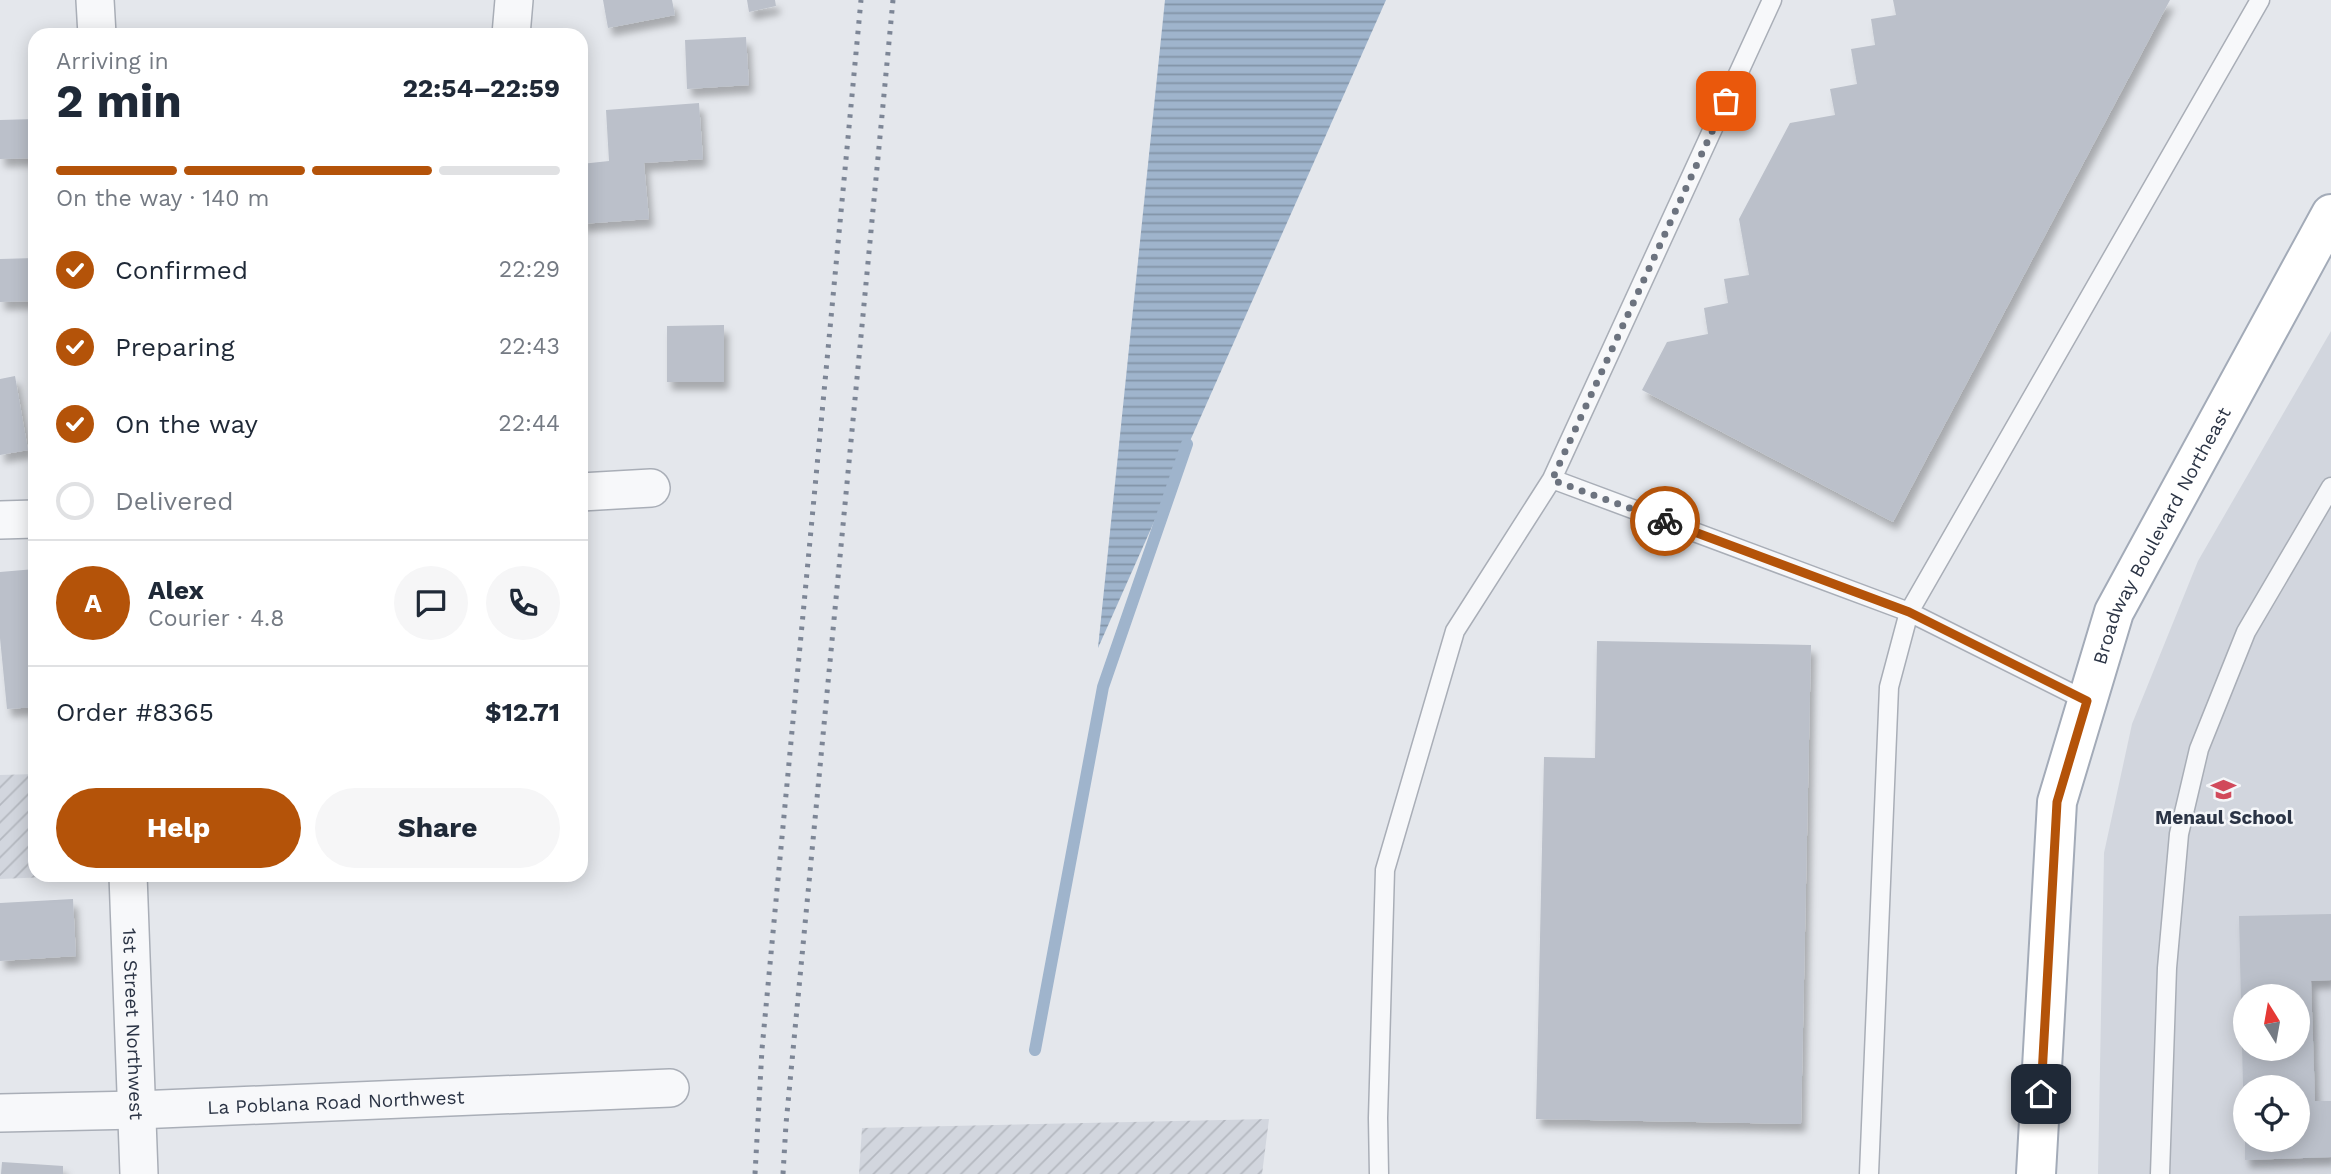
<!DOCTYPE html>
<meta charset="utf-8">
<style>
:root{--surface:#fff;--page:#f6f6f7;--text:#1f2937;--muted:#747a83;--line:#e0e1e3;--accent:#b45309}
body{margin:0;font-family:"Work Sans",sans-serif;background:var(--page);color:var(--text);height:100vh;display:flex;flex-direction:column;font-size:26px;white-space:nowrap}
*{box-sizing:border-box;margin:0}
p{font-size:23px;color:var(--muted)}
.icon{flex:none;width:38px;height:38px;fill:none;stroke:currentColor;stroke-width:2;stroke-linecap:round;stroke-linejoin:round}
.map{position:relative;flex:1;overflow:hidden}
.side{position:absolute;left:28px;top:28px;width:560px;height:854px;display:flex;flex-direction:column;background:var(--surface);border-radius:21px;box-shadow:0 4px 18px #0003}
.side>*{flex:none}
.needle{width:46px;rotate:349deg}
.buttons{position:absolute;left:2233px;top:984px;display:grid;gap:14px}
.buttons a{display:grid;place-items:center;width:77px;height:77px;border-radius:50%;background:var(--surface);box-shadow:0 4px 18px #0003;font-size:35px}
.pin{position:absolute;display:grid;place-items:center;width:60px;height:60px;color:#fff;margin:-30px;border-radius:14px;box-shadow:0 4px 10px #0006}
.courier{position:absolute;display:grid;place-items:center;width:70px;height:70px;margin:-35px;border:5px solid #b45309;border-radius:50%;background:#fff;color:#222;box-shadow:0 2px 9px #0007}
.summary em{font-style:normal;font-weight:700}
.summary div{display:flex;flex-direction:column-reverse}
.summary{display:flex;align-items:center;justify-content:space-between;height:119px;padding:0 28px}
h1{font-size:46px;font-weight:700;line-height:52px}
.bar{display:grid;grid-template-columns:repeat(4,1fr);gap:10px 7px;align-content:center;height:84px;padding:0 28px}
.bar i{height:9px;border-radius:5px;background:var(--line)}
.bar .current{background:var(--accent)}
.bar p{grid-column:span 4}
.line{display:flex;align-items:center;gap:18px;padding:0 28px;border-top:2px solid var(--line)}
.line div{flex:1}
.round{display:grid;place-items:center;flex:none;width:74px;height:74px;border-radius:37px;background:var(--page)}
ol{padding:0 28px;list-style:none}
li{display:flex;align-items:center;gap:21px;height:77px}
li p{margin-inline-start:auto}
li .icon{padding:7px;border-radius:50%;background:var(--accent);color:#fff;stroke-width:4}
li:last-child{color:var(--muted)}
li i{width:38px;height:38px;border:4px solid var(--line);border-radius:50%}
.cta{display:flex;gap:14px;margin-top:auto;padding:14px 28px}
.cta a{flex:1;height:80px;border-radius:42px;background:var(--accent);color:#fff;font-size:28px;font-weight:700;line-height:80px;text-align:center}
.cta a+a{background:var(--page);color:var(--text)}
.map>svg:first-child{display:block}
.built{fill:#d2d6de;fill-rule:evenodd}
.industrial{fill:url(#industrial-furrows)}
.water{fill:url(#water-rules)}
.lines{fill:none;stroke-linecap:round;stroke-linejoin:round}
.stream{stroke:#9fb4cc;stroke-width:12}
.building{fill:#bbc0ca;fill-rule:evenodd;filter:url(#shadow)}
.lane-casing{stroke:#a9aeb7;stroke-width:21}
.street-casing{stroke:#a9aeb7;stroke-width:40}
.primary-casing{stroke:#a3abb8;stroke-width:42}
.lane{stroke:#f7f8fa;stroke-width:18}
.street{stroke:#f7f8fa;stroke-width:37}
.primary{stroke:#fff;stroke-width:38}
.rail{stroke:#7d8696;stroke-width:5;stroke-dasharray:3.5 7;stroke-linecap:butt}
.done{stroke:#6c737f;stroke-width:7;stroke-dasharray:0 12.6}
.route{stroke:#b45309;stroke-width:9}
.labels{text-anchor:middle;stroke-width:5;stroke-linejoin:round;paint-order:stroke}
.street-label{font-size:19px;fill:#2b3445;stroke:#f4f6f9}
.poi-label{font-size:19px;font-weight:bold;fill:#2b3445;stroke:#f4f6f9}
</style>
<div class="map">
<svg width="2331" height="1174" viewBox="0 0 2331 1174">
<defs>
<pattern id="industrial-furrows" width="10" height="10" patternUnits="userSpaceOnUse" patternTransform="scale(1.75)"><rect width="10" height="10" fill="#d2d6de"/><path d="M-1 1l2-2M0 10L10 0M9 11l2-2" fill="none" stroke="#b4b8c0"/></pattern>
<pattern id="water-rules" width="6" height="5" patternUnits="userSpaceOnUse" patternTransform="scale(1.75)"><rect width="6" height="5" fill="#9fb4cc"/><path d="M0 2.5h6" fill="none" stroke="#8293a7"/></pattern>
<filter id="shadow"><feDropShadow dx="4.5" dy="8" stdDeviation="3.5" flood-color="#0004"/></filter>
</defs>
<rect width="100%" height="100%" fill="#e4e7ec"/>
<!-- built -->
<path class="built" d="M2331 331V1174H2098L2104 853 2132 724 2198 561ZM2245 996H2298V1048H2245ZM2245 1087H2298V1139H2245Z"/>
<!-- industrial -->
<path class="industrial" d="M35 774V875L72 876 0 879V775Z
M1269 1119 1262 1174H859L862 1128Z"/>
<!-- water -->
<path class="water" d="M1165 0H1386L1098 648Z"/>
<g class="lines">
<!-- stream -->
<path class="stream" d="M1035 1050 1103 687 1187 444"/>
</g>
<!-- building -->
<path class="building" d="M603 0H672L675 15 608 28Z
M747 0H775L776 6 749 12Z
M1893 0H2170L1893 522 1642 390 1667 342 1708 334 1704 308 1728 303 1724 279 1749 275 1739 219 1790 123 1835 115 1830 89 1857 84 1851 49 1875 45 1871 19 1896 15Z
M746 37 749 85 687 89 685 40Z
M699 103 703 159 644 163 649 219 581 224V164L609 161 606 110Z
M35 119V158L0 159V120Z
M35 258V301L0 302V259Z
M724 325V382H667V326Z
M15 376 28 450 0 455V379Z
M35 569V707L7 709 0 638V572Z
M1597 641 1811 645 1801 1124 1536 1119 1544 757 1595 758Z
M73 899 76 956 0 961V903Z
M2331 914V980L2311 981 2315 1101H2331V1157L2245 1160V1139H2298V1087H2243L2239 916ZM2245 996H2298V1048H2245Z
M2 1162 63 1166V1174H1Z"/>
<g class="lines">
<defs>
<path id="lane" d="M1552 479 1772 0
M1379 1174 1378 1118 1385 870 1455 631 1552 479 1909 612 2087 701
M1869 1174 1889 687 1909 612 2260 0
M2160 1174 2167 968 2179 834 2199 749 2246 632 2331 487"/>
<g id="street">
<path d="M95 0 97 35"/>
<path d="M511 35 514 0"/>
<path d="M581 492 651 488"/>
<path d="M0 520 35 519"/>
<path id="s1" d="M128 875 139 1174"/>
<path id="s2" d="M0 1113 137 1110 670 1088"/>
</g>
<g id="primary">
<path id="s3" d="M2036 1174 2057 802 2114 612 2331 214"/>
</g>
</defs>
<!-- lane casing -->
<use href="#lane" class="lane-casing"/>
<!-- street casing -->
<use href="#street" class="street-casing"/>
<!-- primary casing -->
<use href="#primary" class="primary-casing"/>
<!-- lane -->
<use href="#lane" class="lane"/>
<!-- street -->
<use href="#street" class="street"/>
<!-- primary -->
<use href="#primary" class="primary"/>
<!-- rail -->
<path class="rail" d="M755 1174 762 1049 861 0
M783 1174 786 1124 893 0"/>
</g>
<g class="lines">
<!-- done -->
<path class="done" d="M1665 521 1552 480 1726 101"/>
<!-- route -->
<path class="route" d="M1665 521 1909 612 2087 701 2057 802 2041 1094"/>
</g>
<!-- icons -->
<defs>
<symbol id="school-bare" viewBox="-9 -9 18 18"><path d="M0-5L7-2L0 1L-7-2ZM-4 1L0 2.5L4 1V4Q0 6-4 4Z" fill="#d1495b" stroke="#f4f6f9" stroke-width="2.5" paint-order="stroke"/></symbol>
</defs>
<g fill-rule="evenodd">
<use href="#school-bare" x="2206" y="772" width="35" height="35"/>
</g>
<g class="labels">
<!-- street labels -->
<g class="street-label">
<text dy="7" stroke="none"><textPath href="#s3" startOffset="660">Broadway Boulevard Northeast</textPath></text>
<text dy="7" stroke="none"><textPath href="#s1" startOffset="149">1st Street Northwest</textPath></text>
<text dy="7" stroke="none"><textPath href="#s2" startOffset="336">La Poblana Road Northwest</textPath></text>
</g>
<!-- poi labels -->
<g class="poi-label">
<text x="2224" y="824">Menaul School</text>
</g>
</g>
</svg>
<div class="buttons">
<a><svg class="needle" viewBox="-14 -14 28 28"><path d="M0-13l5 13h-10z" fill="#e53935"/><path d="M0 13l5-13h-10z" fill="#747a83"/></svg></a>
<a><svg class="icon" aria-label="locate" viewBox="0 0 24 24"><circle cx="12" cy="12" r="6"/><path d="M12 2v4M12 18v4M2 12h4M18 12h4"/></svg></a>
</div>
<div class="pin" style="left:1726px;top:101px;background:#ea580c"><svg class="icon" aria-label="bag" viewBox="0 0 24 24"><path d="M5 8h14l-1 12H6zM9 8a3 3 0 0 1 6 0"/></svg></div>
<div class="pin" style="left:2041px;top:1094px;background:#1f2937"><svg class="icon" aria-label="home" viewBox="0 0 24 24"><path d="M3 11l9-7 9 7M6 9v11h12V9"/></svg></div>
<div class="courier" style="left:1665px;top:521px"><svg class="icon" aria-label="bike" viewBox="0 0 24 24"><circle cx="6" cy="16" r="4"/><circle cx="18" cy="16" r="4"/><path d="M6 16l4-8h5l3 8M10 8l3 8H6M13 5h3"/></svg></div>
<section class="side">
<div class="summary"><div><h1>2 min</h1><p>Arriving in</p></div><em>22:54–22:59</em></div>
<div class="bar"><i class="current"></i><i class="current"></i><i class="current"></i><i></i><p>On the way · 140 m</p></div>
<ol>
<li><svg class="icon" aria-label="check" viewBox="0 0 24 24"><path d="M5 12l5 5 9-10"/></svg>Confirmed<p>22:29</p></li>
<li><svg class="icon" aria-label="check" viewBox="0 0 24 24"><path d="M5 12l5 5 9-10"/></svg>Preparing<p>22:43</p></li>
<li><svg class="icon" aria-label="check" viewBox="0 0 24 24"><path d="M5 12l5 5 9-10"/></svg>On the way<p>22:44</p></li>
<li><i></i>Delivered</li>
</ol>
<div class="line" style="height:126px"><b class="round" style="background:var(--accent);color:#fff">A</b><div><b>Alex</b><p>Courier · 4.8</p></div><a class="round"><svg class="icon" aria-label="chat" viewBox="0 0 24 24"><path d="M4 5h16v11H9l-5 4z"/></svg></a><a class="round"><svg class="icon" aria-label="phone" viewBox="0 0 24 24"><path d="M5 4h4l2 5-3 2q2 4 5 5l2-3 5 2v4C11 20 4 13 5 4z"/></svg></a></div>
<div class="line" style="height:91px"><div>Order #8365</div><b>$12.71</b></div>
<div class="cta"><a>Help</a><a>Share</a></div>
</section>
</div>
